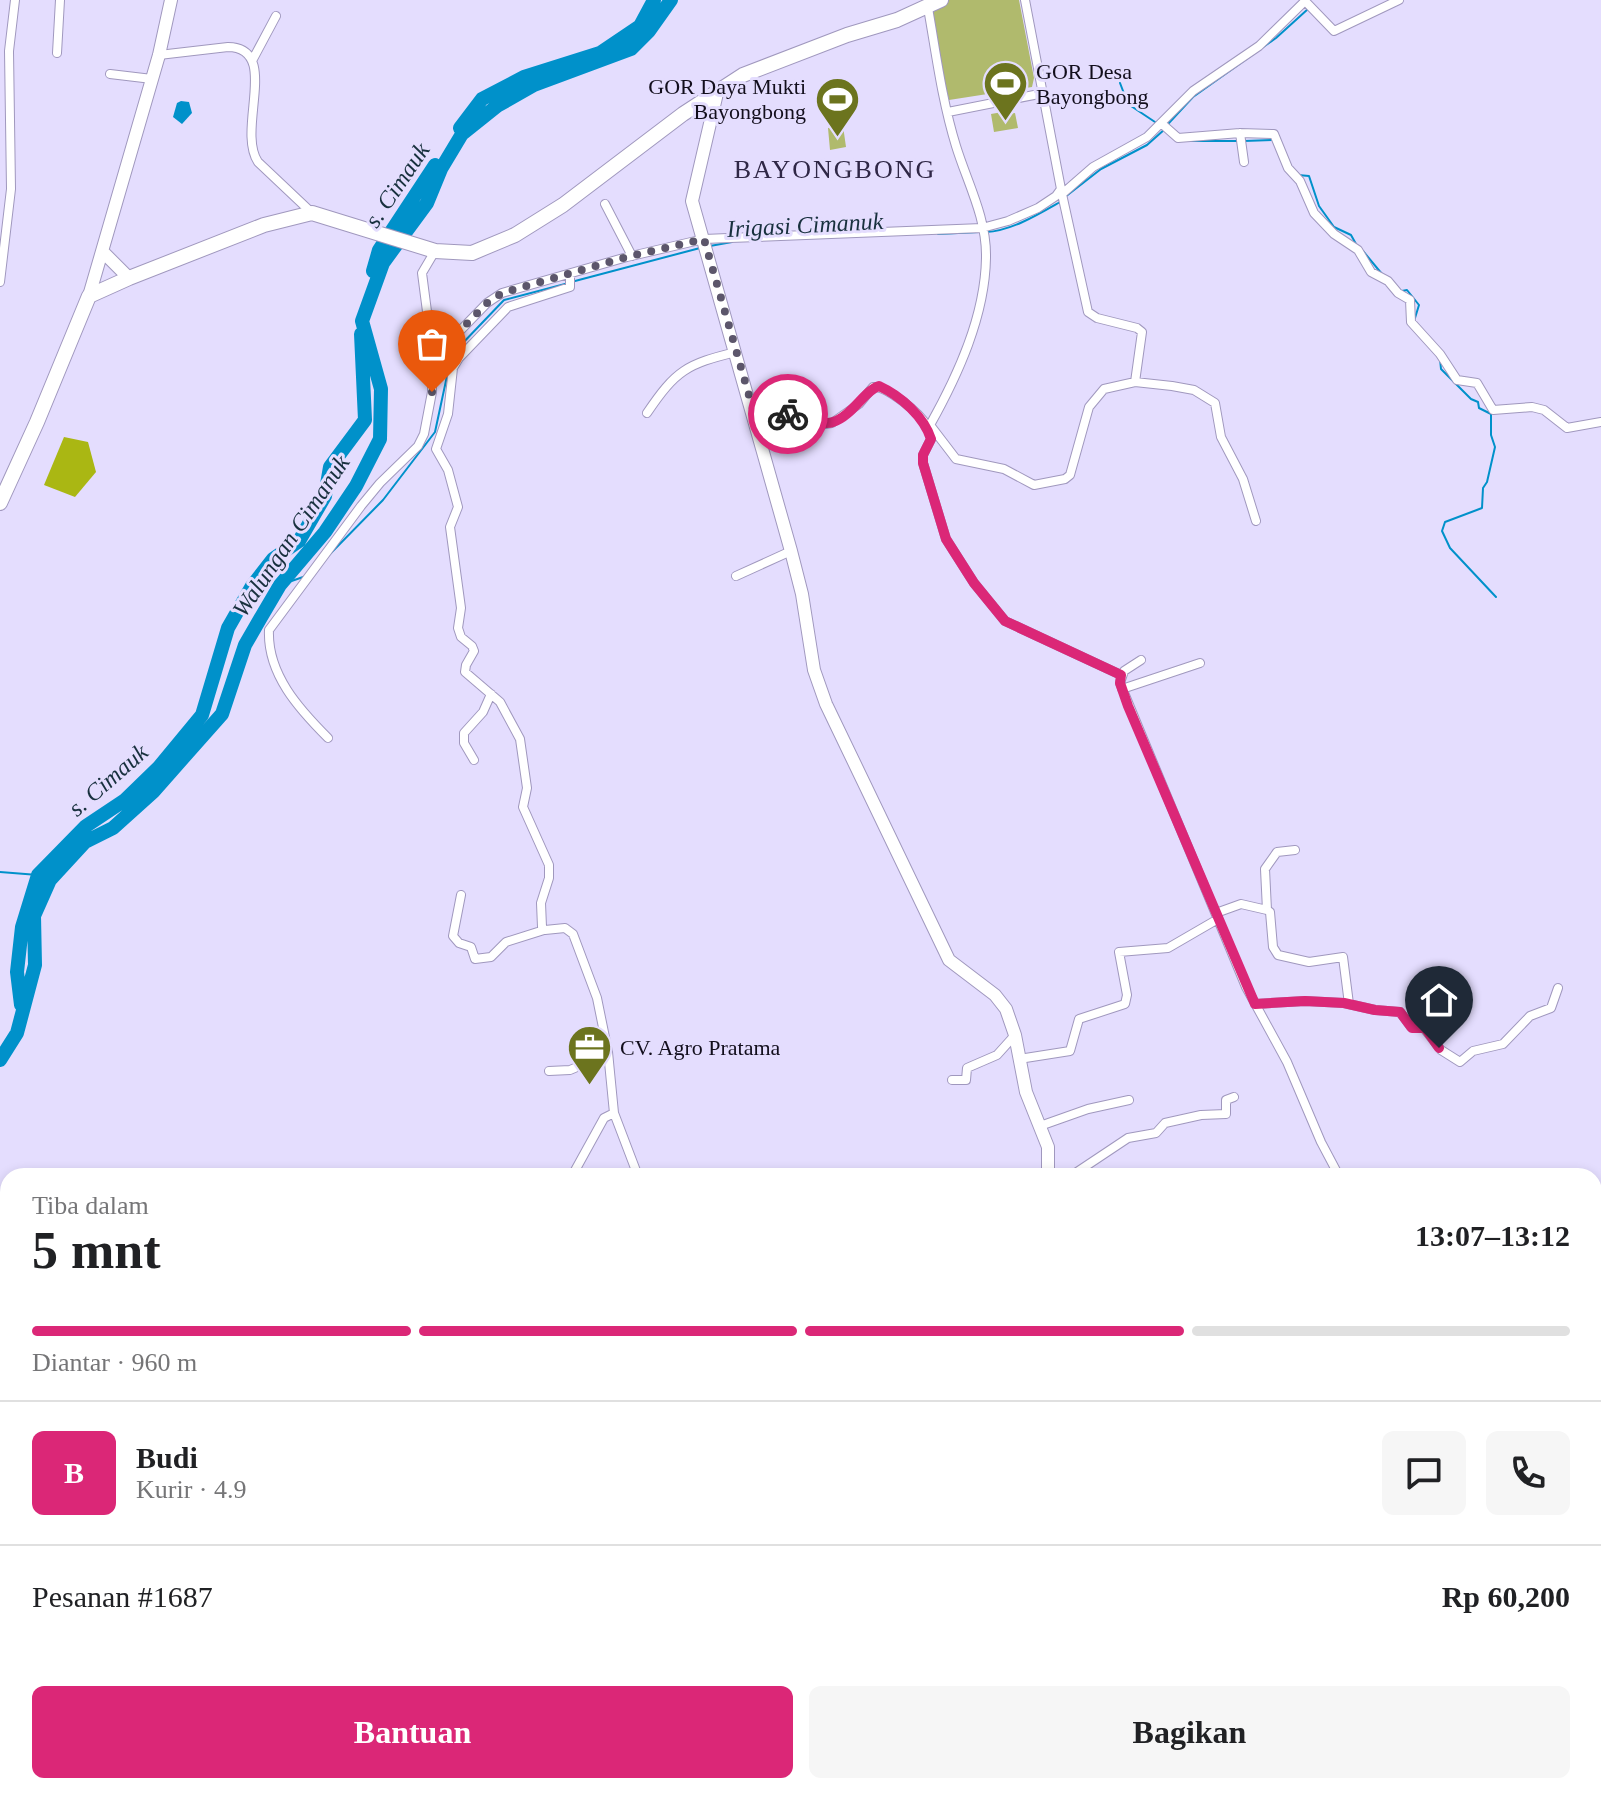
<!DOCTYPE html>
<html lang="id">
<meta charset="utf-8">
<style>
:root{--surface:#fff;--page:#f6f6f6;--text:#202124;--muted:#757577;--line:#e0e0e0;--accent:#db2777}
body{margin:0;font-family:"Times New Roman",serif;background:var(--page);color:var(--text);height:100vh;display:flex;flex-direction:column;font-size:30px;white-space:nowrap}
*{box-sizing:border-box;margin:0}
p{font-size:26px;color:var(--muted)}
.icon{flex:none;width:44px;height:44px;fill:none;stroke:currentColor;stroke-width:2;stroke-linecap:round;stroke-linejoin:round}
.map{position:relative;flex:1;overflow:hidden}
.details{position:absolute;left:0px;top:1168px;width:1602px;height:626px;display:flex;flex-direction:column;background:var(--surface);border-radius:24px 24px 0 0;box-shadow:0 4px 12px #0003}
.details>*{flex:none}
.pin{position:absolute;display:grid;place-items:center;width:68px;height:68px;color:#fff;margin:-82px -34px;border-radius:50% 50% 50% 0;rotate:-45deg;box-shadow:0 0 8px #0007}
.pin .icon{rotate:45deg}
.courier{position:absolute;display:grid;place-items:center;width:80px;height:80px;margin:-40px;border:6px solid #db2777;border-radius:50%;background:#fff;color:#222;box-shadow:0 2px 10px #0007}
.overview em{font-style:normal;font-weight:600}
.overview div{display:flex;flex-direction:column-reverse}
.overview{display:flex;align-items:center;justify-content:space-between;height:136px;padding:0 32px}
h1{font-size:52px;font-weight:600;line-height:60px}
.bar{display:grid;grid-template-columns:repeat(4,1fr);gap:12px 8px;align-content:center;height:96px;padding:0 32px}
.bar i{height:10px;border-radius:6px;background:var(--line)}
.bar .selected{background:var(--accent)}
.bar p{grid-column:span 4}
.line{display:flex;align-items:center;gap:20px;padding:0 32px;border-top:2px solid var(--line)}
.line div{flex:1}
.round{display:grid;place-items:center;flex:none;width:84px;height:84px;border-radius:12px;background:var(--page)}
.action{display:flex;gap:16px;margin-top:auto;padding:16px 32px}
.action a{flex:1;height:92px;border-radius:12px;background:var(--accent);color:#fff;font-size:32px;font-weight:600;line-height:92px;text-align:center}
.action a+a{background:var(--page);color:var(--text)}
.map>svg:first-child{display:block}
.green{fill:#b0ba6d}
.forest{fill:#aab713}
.water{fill:#0091ca}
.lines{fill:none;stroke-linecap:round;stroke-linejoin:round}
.stream{stroke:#0091ca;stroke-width:2}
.river{stroke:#0091ca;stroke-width:14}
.street-casing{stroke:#a098be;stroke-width:10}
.secondary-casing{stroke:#a098be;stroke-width:14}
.primary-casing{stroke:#a098be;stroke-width:16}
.street{stroke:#fff;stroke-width:8}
.secondary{stroke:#fff;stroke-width:12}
.primary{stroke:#fff;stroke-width:14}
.done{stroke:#5c566b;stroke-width:8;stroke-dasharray:0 14.4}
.route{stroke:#db2777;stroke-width:10}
.labels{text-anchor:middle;stroke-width:6;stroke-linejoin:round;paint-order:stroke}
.poi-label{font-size:22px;fill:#120e1c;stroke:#e4ddfe;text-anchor:start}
.water-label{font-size:24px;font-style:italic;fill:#18303e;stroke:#e4ddfe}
.quarter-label{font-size:26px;letter-spacing:2px;fill:#2f2746;stroke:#e4ddfe}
</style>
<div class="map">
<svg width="1601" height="1793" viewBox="0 0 1601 1793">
<rect width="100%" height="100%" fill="#e4ddfe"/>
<!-- green -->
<path class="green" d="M939 0H1019L1034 78 1032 87 949 100 926 7Z
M1008 111 1009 114 1015 113 1018 128 994 132 991 114Z
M843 126 846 147 830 150 828 128Z"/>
<!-- forest -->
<path class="forest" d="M64 437 88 442 96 472 75 497 44 485Z"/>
<!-- water -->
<path class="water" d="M181 101 189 102 192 113 182 124 173 117 177 103Z"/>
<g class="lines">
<!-- stream -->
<path class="stream" d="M1120 83 1128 104 1155 122
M1168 124 1193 97 1276 38 1308 9
M1188 141H1237
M1244 141 1273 140
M1298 175 1309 176 1319 206 1334 227 1351 235 1356 244
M1065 197 1101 169 1147 145 1165 129
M986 232C1011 231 1039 214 1060 202
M938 234 979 232
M710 246 732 242
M1363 251 1382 274
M575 281 700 248
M1402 291 1407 290 1419 305 1415 318
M1440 359 1441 369 1471 399 1478 402 1479 408 1491 414V435L1495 447 1487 482 1483 488 1482 508 1445 522 1442 531 1450 548 1496 597
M328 556 383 500 435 432 450 362 459 347 504 300 565 284
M280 585 306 576
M0 872 38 875"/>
<!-- river -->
<path class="river" d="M460 128 482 99 524 77 600 53 640 26 654 0
M373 271 379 250 435 165
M21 1005 17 972 22 927 38 875 86 826 125 800 159 767 202 715 228 628 252 586 273 559 299 541 325 496 330 467 365 420 361 334
M0 1060 17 1033 35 965 34 916 50 880 85 842 113 828 153 792 222 714 245 645 260 619 280 585 325 532 356 486 380 439 381 389 362 321 383 263 427 203 441 169 462 134 497 106 534 85 631 49 649 31 671 0"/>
<defs>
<path id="street" d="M57 53 60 0
M159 55 228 47C281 48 236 129 258 162L312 213
M253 59 276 16
M110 74 152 79
M948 112 1044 93
M1161 123 1178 138 1240 133 1274 134 1288 168 1300 181 1314 213 1334 234 1358 250 1371 272 1388 281 1398 293 1410 300 1411 322 1440 354 1457 380 1477 383 1493 410 1532 407 1544 410 1567 428 1601 422
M1240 133 1244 162
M1061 192 1062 194 1093 167 1147 137 1193 91 1259 46 1303 3 1306 2 1334 31 1399 0
M1062 194 1088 312 1097 318 1137 328 1142 332 1135 382
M605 204 632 256
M570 274V287L508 307 459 358 453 368 448 414 436 449 448 470 458 507 450 527 461 608 458 628 461 637 472 646 474 651 466 665 465 672 500 702 520 739 527 788 523 807 549 865V878L541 903 542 927 545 930 565 928 573 934 597 998 608 1052 614 1113 638 1176
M0 282 11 189 9 51 15 0
M432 350 422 273 435 251
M647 413C676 370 687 364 736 352
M757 423 795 413 825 424 832 423 859 404 873 387C887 386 920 413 927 426 929 430 930 435 931 439L923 455V463L946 539 974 583 1005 621 1121 675
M927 424 930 425C958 375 985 316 986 258 987 218 967 182 956 146 942 101 936 53 928 8
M930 425 956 459 1004 469 1034 485 1065 479 1070 475 1089 407 1104 389 1135 382 1172 386 1194 390 1215 403 1221 437 1243 479 1256 521
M736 576 791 551
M1141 660 1124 671 1120 683 1246 987 1287 1062 1321 1142 1339 1176
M1122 689 1200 663
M328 738C299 709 267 674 269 630L361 506 380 483 418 446 424 434 432 392V350L452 339 487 303 502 293 627 257 704 239 982 228 1008 221 1038 208 1056 196 1061 189 1025 0
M474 760 464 743V733L483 712 491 694
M461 895 453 936 459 943 471 947 475 959 491 957 506 942 544 930
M1267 910 1265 869 1277 852 1295 850
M1216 913 1241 904 1267 910 1270 912 1273 947 1278 955 1309 962 1343 957 1349 1004
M1255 1004 1305 1001 1344 1003 1375 1010 1400 1012 1411 1027H1423L1441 1050 1460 1062 1473 1051 1503 1044 1530 1016 1551 1008 1558 988
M1019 1059 1070 1051 1079 1019 1125 1004 1127 995 1119 952 1168 948 1218 919
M549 1071 570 1070 608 1054
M952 1080H966L967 1068 997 1055 1015 1035
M1040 1126 1088 1109 1129 1100
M572 1176 604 1118 614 1113
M1071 1176 1128 1138 1156 1133 1165 1123 1201 1115 1226 1114V1100L1234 1097
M1594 1399 1601 1396
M1594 1618 1601 1624
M390 1786 394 1793
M964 1786 965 1793
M1128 1786 1131 1793
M1300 1786 1305 1793
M22 1793 43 1786
M222 1793 226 1786
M973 1793 1001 1786"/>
<path id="secondary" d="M718 89 692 201 791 551 802 594 814 670 826 704 949 960 995 995 1006 1009 1015 1035 1026 1092 1048 1147V1176
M103 252 129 278
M89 296 159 55 171 0
M900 1793V1786"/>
<path id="primary" d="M0 503 37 422 89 296 129 278 264 225 312 213 435 251 472 253 515 235 563 205 683 114 743 75 847 35 897 20 941 0"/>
</defs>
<!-- street casing -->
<use href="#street" class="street-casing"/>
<!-- secondary casing -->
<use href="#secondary" class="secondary-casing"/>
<!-- primary casing -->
<use href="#primary" class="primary-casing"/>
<!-- street -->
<use href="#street" class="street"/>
<!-- secondary -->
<use href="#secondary" class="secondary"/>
<!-- primary -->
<use href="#primary" class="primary"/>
</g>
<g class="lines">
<!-- done -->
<path class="done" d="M432 392V350L452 339 487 303 502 293 627 257 704 239 757 423 788 414"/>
<!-- route -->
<path class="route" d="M788 414C804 411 818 427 833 422 852 416 865 390 879 386 901 396 924 417 931 439L923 455V463L946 539 974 583 1005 621 1121 675 1120 683 1128 706 1255 1004 1305 1001 1344 1003 1375 1010 1400 1012 1412 1028H1425L1439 1048"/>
</g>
<!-- icons -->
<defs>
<symbol id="stadium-pin" viewBox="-11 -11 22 30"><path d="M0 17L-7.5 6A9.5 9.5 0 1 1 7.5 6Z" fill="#6c741e" stroke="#e4ddfe"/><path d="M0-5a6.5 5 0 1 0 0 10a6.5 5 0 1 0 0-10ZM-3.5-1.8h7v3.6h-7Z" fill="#fff"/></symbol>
<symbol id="office-pin" viewBox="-11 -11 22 30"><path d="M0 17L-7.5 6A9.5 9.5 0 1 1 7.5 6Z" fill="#6c741e" stroke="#e4ddfe"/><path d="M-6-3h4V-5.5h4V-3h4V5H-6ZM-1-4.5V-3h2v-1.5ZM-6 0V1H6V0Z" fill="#fff"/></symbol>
</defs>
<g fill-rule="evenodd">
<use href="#stadium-pin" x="980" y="58" width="51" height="69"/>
<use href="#stadium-pin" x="812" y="74" width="51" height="69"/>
<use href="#office-pin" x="564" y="1022" width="51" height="69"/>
</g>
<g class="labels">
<!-- poi labels -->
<g class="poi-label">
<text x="1036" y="79">GOR Desa<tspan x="1036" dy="25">Bayongbong</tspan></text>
<text x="806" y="94" text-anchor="end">GOR Daya Mukti<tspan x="806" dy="25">Bayongbong</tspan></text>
<text x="620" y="1055">CV. Agro Pratama</text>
</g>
<!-- water labels -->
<g class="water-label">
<text transform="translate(397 185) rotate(-56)" y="8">s. Cimauk</text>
<text transform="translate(805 225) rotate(-3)" y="8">Irigasi Cimanuk</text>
<text transform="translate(291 536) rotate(-56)" y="8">Walungan Cimanuk</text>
<text transform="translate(108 780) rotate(-41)" y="8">s. Cimauk</text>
</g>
<!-- quarter labels -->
<g class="quarter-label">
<text x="835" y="178">BAYONGBONG</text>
</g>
</g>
</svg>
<div class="pin" style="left:432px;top:392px;background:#ea580c"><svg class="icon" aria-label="bag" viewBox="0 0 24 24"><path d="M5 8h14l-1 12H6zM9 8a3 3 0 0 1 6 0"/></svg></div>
<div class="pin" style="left:1439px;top:1048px;background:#1f2937"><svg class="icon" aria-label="home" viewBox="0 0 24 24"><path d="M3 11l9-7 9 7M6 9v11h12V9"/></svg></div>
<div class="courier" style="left:788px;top:414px"><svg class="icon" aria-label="bike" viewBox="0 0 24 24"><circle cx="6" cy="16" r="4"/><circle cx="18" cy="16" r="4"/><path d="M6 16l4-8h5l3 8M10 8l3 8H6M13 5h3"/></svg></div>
<section class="details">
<div class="overview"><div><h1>5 mnt</h1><p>Tiba dalam</p></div><em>13:07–13:12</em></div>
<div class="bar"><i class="selected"></i><i class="selected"></i><i class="selected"></i><i></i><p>Diantar · 960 m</p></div>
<div class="line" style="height:144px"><b class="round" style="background:var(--accent);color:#fff">B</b><div><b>Budi</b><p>Kurir · 4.9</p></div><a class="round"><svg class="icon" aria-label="chat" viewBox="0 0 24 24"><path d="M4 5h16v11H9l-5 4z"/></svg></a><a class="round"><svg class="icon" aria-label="phone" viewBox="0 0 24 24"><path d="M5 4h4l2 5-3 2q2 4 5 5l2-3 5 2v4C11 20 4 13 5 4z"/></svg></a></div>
<div class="line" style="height:104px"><div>Pesanan #1687</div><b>Rp 60,200</b></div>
<div class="action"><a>Bantuan</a><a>Bagikan</a></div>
</section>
</div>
